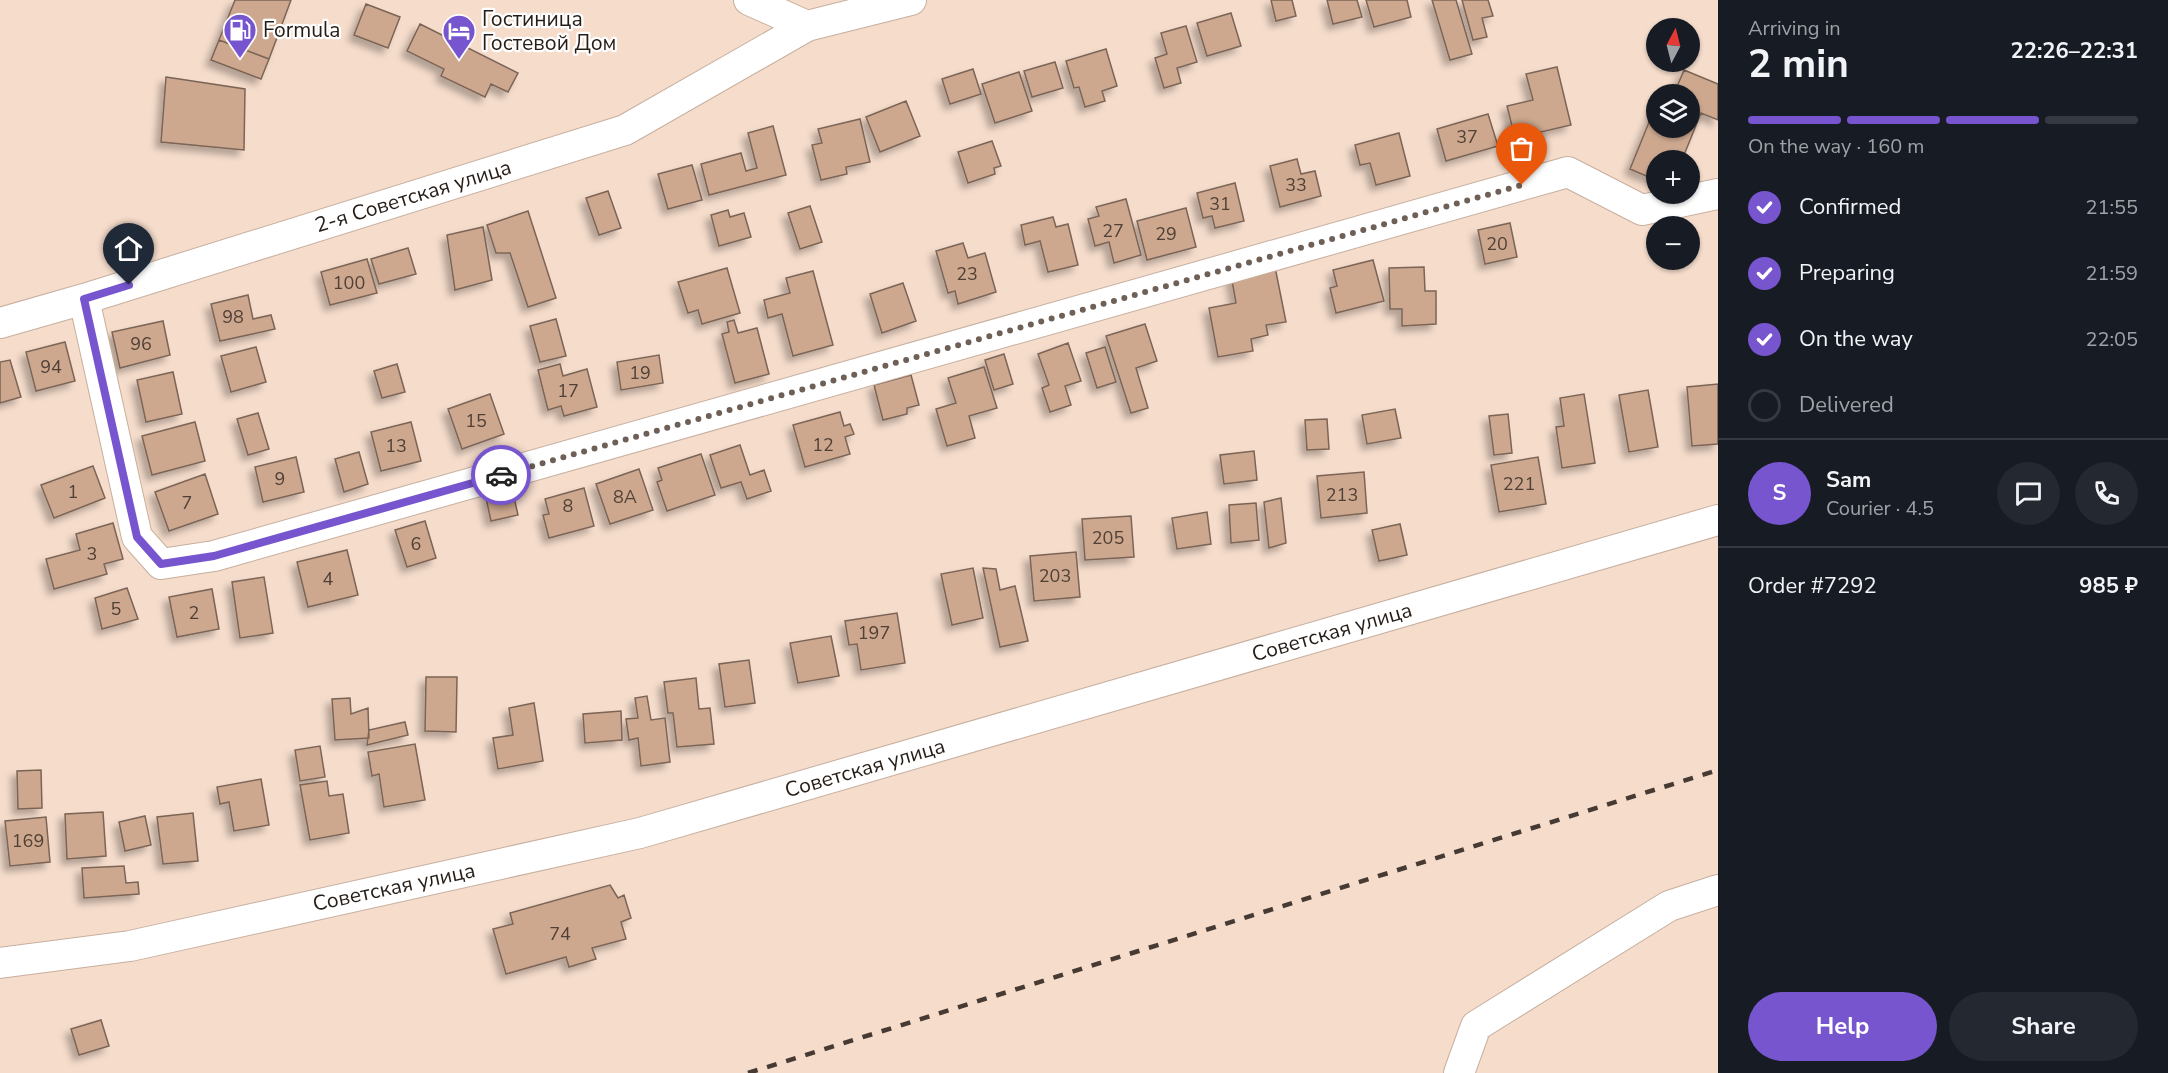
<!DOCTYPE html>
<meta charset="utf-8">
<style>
:root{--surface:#171b24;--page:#242831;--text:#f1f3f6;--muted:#9ea1a6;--line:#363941;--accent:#7655cf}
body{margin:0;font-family:"Nunito Sans",sans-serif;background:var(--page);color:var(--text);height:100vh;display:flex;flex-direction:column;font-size:22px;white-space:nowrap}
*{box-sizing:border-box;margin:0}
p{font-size:20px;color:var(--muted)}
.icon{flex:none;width:33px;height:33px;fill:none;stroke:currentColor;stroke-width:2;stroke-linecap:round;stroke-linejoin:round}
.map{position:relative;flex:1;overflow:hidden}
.sheet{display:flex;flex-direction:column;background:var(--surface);width:450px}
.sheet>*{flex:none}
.needle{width:39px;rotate:7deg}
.buttons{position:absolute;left:1646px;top:18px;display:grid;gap:12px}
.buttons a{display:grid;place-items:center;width:54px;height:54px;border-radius:50%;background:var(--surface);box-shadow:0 2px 4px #0004;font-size:30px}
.pin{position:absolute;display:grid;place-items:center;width:51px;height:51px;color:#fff;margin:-62px -26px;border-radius:50% 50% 50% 0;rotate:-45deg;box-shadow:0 0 6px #0007}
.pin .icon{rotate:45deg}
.courier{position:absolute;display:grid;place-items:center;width:60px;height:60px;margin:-30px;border:4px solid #7655cf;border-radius:50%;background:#fff;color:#222;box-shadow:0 2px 8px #0007}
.summary em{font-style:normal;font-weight:700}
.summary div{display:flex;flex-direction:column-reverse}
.summary{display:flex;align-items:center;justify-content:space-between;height:102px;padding:0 30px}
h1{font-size:39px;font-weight:700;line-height:45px}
.bar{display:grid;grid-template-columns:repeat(4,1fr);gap:9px 6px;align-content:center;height:72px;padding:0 30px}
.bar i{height:8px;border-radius:4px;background:var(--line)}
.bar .on{background:var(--accent)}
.bar p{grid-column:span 4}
.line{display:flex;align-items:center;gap:15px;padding:0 30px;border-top:2px solid var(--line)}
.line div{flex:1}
.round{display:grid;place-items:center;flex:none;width:63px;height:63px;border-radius:32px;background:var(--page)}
ol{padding:0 30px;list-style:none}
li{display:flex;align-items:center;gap:18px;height:66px}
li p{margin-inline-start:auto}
li .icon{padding:6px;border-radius:50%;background:var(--accent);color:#fff;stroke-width:4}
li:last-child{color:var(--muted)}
li i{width:33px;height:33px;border:3px solid var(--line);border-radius:50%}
.primary-button{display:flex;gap:12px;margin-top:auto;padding:12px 30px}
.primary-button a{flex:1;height:69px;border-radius:36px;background:var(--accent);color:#fff;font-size:24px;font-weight:700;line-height:69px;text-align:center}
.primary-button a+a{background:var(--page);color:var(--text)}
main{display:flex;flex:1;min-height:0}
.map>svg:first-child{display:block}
.building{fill:#cda88f;stroke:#7b6557;stroke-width:1.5;filter:url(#shadow)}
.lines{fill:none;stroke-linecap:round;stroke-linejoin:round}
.minor-casing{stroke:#c7af9f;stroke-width:32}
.minor{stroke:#fff;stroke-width:30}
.rail{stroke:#463a33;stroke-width:4.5;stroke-dasharray:10 10;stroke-linecap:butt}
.done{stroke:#6e6056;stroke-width:6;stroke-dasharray:0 10.8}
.route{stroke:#7655cf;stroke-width:8}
.labels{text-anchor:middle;stroke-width:4.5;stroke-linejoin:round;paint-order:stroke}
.number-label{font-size:18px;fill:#504035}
.poi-label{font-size:21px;fill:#261d17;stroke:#fff;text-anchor:start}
.street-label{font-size:21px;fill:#261d17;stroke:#fff}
</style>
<main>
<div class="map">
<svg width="1718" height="1073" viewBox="0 0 1718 1073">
<defs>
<filter id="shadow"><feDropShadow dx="-5.5" dy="5.5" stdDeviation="3" flood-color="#0004"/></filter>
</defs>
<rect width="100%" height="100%" fill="#f5dccb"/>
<!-- building -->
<path class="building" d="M235 0H291L269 59 219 40Z
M1271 0H1292L1296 16 1276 21Z
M1327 0H1357L1362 17 1333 24Z
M1366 0H1407L1411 17 1374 27Z
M1432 0H1456L1472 54 1450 60Z
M1462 0H1488L1493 16 1482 18 1487 37 1473 40Z
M366 4 400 17 388 48 354 35Z
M1231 13 1241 46 1207 56 1197 23Z
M420 24 518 73 508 92 491 84 485 97 441 76 444 69 407 51Z
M1186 26 1197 62 1177 68 1181 83 1164 88 1155 58 1167 54 1161 33Z
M219 40 269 59 261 79 211 60Z
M1106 49 1117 86 1102 91 1105 101 1085 107 1079 87 1074 88 1066 61Z
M1055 62 1063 88 1032 97 1024 71Z
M1557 67 1571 125 1515 138 1507 106 1533 100 1526 74Z
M973 69 981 94 950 104 942 79Z
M1684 70 1718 84V120L1701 113 1682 160H1656V180L1630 169 1656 105V128H1689V94H1674Z
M1019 72 1032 111 995 123 982 84Z
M166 77 245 89 244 150 161 142Z
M906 101 920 136 880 152 866 117Z
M1488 114 1498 146 1446 161 1437 129Z
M860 119 870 162 846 167 847 174 821 180 812 145 822 143 818 129Z
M773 126 786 175 709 195 701 164 741 153 746 171 757 168 748 133Z
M1399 133 1410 176 1376 185 1370 163 1360 165 1355 145Z
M992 141 1001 166 994 168 995 174 968 183 958 152Z
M1297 159 1301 174 1315 171 1321 196 1280 207 1270 166Z
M692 165 702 200 668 209 658 174Z
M1235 183 1244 221 1215 228 1212 216 1203 218 1197 193Z
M608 191 621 228 599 235 586 198Z
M1126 199 1141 255 1114 263 1109 242 1095 246 1088 219 1099 216 1096 207Z
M810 206 822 242 800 249 788 213Z
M1186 208 1196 247 1147 260 1137 221Z
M728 210 730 217 744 213 751 237 719 246 711 215Z
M528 211 556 298 528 307 510 253H496L487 225Z
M1053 217 1056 227 1068 224 1078 265 1048 272 1040 241 1025 245 1021 225Z
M1510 223 1517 257 1485 264 1478 230Z
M483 227 492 280 455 290 447 235Z
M963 243 968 258 985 253 996 292 958 304 955 291 948 293 936 251Z
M408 248 416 274 379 284 371 259Z
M367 259 377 293 330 305 321 272Z
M1373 260 1384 301 1336 313 1330 288 1337 286 1333 270Z
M1275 267 1286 322 1266 325 1268 335 1251 339 1253 351 1218 357 1209 308 1236 303 1231 275Z
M1424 267 1425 291H1436V324L1402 326V309H1390L1389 268Z
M727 268 740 313 702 324 698 310 688 313 678 282Z
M813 271 833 345 793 356 782 314 768 318 764 300 790 293 786 278Z
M903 283 916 321 882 333 870 294Z
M248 295 253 319 271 315 275 329 220 341 211 304Z
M556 319 566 356 540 362 530 326Z
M734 320 738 333 757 328 769 374 735 383 722 334 729 332 727 322Z
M163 321 170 355 120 368 112 332Z
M1145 324 1157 361 1136 368 1148 408 1131 413 1106 336Z
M65 342 75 381 36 391 26 352Z
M1068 343 1081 381 1065 386 1071 405 1050 412 1042 388 1049 385 1038 354Z
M256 347 266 382 231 392 221 356Z
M1105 347 1116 382 1097 388 1086 353Z
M1004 354 1013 384 994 390 985 360Z
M659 355 663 383 621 390 617 362Z
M10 360 21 397 0 403V362Z
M397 364 405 392 382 398 374 371Z
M560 364 563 376 587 369 597 407 564 416 561 406 548 410 538 370Z
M984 367 997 408 969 416 975 438 947 446 936 409 956 403 948 378Z
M173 372 182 414 146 422 137 380Z
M911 375 919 405 907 408V414L883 420 874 385Z
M1718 384V444L1692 446 1687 387Z
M1648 390 1658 447 1629 452 1619 395Z
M490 394 504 434 462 449 448 409Z
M1584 394 1595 463 1562 468 1556 427 1564 426 1560 398Z
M1395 409 1401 438 1367 444 1362 415Z
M840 412 844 426 850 424 854 434 845 437 850 454 805 467 793 425Z
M258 413 269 449 248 455 237 419Z
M1508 414 1512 453 1494 455 1489 416Z
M1327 419 1329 449 1307 450 1305 420Z
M195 422 205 461 152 475 142 436Z
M411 422 421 461 381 471 371 432Z
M740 445 750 475 764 470 771 491 747 499 741 482 721 488 710 455Z
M1254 451 1257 480 1224 484 1220 455Z
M359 452 368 484 344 492 335 459Z
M701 454 715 495 667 511 657 482 662 480 658 468Z
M296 457 304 492 263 502 255 467Z
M1538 457 1546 504 1499 512 1491 465Z
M93 466 105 498 54 518 41 485Z
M639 469 653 510 610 524 596 484Z
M1364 472 1367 513 1321 518 1317 476Z
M205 474 218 514 169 531 155 492Z
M584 488 594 526 549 538 543 515 549 514 545 499Z
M513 493 518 515 491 521 486 498Z
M1281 498 1286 543 1269 548 1264 502Z
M1256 503 1259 540 1231 543 1229 505Z
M1207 512 1211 544 1177 549 1172 518Z
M1131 516 1134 557 1085 560 1082 519Z
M425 521 436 558 407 567 395 530Z
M113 523 123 559 104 564 107 574 54 589 46 559 80 550 76 534Z
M1400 524 1407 555 1379 561 1372 530Z
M347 550 358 595 308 607 297 562Z
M1076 552 1080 597 1034 601 1030 556Z
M973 568 983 618 952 625 941 574Z
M983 568 996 569 1000 590 1015 586 1028 641 1000 647Z
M264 577 273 633 240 638 232 582Z
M127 588 138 619 102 629 95 598Z
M212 589 219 629 177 637 169 597Z
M897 613 905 663 861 670 857 644 849 645 845 621Z
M831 636 839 676 798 683 790 643Z
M749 660 755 703 725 707 719 664Z
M426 677H457L456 732 425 731Z
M696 678 699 709 710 708 714 744 677 747 673 713H668L664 682Z
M647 696 651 720 665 718 670 762 641 766 638 738 629 740 626 719 638 718 635 698Z
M350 698 351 714 368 708 369 738 335 740 332 699Z
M534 703 543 761 498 769 493 738 513 735 509 708Z
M621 711 622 740 585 743 583 714Z
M405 722 408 735 367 745 369 730Z
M415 744 425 800 384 807 379 774 372 776 368 752Z
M320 746 325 777 300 781 295 750Z
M41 770 42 808 18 809 17 771Z
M261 779 269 825 234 831 229 802 220 804 217 787Z
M327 781 329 796 343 794 349 833 310 840 300 785Z
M103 812 106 856 67 859 65 814Z
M193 813 198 861 163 864 157 817Z
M145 816 151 845 125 851 119 822Z
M46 817 50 862 10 866 5 821Z
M124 866 126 883 138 882 139 894 84 898 82 868Z
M610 885 618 898 624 895 631 918 621 922 626 939 592 948 596 959 569 967 566 957 506 974 493 929 513 924 510 913Z
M101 1020 109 1046 79 1055 71 1029Z"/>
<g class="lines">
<defs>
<path id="minor" d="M749 0 807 26 911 0
M84 299 137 537 161 564 214 556 1568 172 1642 210 1718 194
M0 323 84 299 625 130 807 26
M0 963 130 946 640 833 1718 520
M1459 1073 1476 1026 1669 906 1718 890"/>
</defs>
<!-- minor casing -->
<use href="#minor" class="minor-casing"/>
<!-- minor -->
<use href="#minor" class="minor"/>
<!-- rail -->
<path class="rail" d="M748 1073 1718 770"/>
</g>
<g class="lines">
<!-- done -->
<path class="done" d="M501 475 1522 185"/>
<!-- route -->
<path class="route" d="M129 285 84 299 137 537 161 564 214 556 501 475"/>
</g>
<!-- icons -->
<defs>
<symbol id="fuel-pin" viewBox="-11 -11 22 30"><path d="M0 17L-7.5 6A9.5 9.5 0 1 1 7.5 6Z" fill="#7655cf" stroke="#fff"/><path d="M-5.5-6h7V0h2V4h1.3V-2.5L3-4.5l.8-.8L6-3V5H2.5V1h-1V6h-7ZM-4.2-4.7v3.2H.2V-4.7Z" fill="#fff"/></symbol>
<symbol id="hotel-pin" viewBox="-11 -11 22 30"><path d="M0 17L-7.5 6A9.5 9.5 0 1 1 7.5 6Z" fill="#7655cf" stroke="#fff"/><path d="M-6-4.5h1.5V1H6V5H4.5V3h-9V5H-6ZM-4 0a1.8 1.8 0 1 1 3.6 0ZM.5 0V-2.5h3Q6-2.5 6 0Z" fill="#fff"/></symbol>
</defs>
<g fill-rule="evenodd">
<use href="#fuel-pin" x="221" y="11" width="38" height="52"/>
<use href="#hotel-pin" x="440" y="12" width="38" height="52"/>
</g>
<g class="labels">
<!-- number labels -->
<g class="number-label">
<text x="1467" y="143">37</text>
<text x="1296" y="191">33</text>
<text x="1220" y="210">31</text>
<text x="1113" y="237">27</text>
<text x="1166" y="240">29</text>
<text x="1497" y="250">20</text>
<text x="967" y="280">23</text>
<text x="349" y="289">100</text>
<text x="233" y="323">98</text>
<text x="141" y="350">96</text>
<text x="51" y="373">94</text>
<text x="640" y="379">19</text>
<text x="568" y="397">17</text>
<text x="476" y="427">15</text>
<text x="823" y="451">12</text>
<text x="396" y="452">13</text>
<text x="280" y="485">9</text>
<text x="1519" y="490">221</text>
<text x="73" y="498">1</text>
<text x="1342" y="501">213</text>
<text x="625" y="503">8А</text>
<text x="187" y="509">7</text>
<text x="568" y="512">8</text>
<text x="1108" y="544">205</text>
<text x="416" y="550">6</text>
<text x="92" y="560">3</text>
<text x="1055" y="582">203</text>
<text x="328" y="585">4</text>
<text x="116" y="615">5</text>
<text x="194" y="619">2</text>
<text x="874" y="639">197</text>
<text x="28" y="847">169</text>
<text x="560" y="940">74</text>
</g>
<!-- poi labels -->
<g class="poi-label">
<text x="482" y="26">Гостиница<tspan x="482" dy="24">Гостевой Дом</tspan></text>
<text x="263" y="37">Formula</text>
</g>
<!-- street labels -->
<g class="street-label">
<text transform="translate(413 196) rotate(-17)" y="7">2-я Советская улица</text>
<text transform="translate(1332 632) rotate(-16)" y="7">Советская улица</text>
<text transform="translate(865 768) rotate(-16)" y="7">Советская улица</text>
<text transform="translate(394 887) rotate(-12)" y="7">Советская улица</text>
</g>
</g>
</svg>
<div class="buttons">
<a><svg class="needle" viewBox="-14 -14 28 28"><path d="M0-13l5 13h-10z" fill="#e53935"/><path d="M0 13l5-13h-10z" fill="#9ea1a6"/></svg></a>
<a><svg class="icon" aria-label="layers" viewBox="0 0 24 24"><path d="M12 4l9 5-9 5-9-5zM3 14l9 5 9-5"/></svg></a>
<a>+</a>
<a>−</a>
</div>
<div class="pin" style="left:1522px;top:185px;background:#ea580c"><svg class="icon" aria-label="bag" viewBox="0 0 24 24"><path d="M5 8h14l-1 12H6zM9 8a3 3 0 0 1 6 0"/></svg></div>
<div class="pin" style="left:129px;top:285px;background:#1f2937"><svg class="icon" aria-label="home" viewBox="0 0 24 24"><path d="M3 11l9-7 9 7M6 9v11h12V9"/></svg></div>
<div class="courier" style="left:501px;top:475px"><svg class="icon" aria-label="car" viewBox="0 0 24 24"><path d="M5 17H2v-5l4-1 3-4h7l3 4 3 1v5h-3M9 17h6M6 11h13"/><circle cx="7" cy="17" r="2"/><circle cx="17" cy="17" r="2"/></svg></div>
</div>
<section class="sheet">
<div class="summary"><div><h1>2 min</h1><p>Arriving in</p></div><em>22:26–22:31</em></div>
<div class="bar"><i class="on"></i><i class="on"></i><i class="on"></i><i></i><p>On the way · 160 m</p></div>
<ol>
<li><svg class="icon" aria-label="check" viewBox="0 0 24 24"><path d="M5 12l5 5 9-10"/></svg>Confirmed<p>21:55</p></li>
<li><svg class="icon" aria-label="check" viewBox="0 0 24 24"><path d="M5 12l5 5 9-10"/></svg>Preparing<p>21:59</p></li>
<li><svg class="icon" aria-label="check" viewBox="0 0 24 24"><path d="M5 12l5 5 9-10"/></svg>On the way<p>22:05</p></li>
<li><i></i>Delivered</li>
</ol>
<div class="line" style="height:108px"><b class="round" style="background:var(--accent);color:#fff">S</b><div><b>Sam</b><p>Courier · 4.5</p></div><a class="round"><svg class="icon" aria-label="chat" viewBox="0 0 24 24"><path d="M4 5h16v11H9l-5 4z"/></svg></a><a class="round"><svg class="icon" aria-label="phone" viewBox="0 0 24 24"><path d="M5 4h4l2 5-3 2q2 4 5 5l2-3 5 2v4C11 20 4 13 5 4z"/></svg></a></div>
<div class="line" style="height:78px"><div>Order #7292</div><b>985 ₽</b></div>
<div class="primary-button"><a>Help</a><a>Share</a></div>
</section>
</main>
